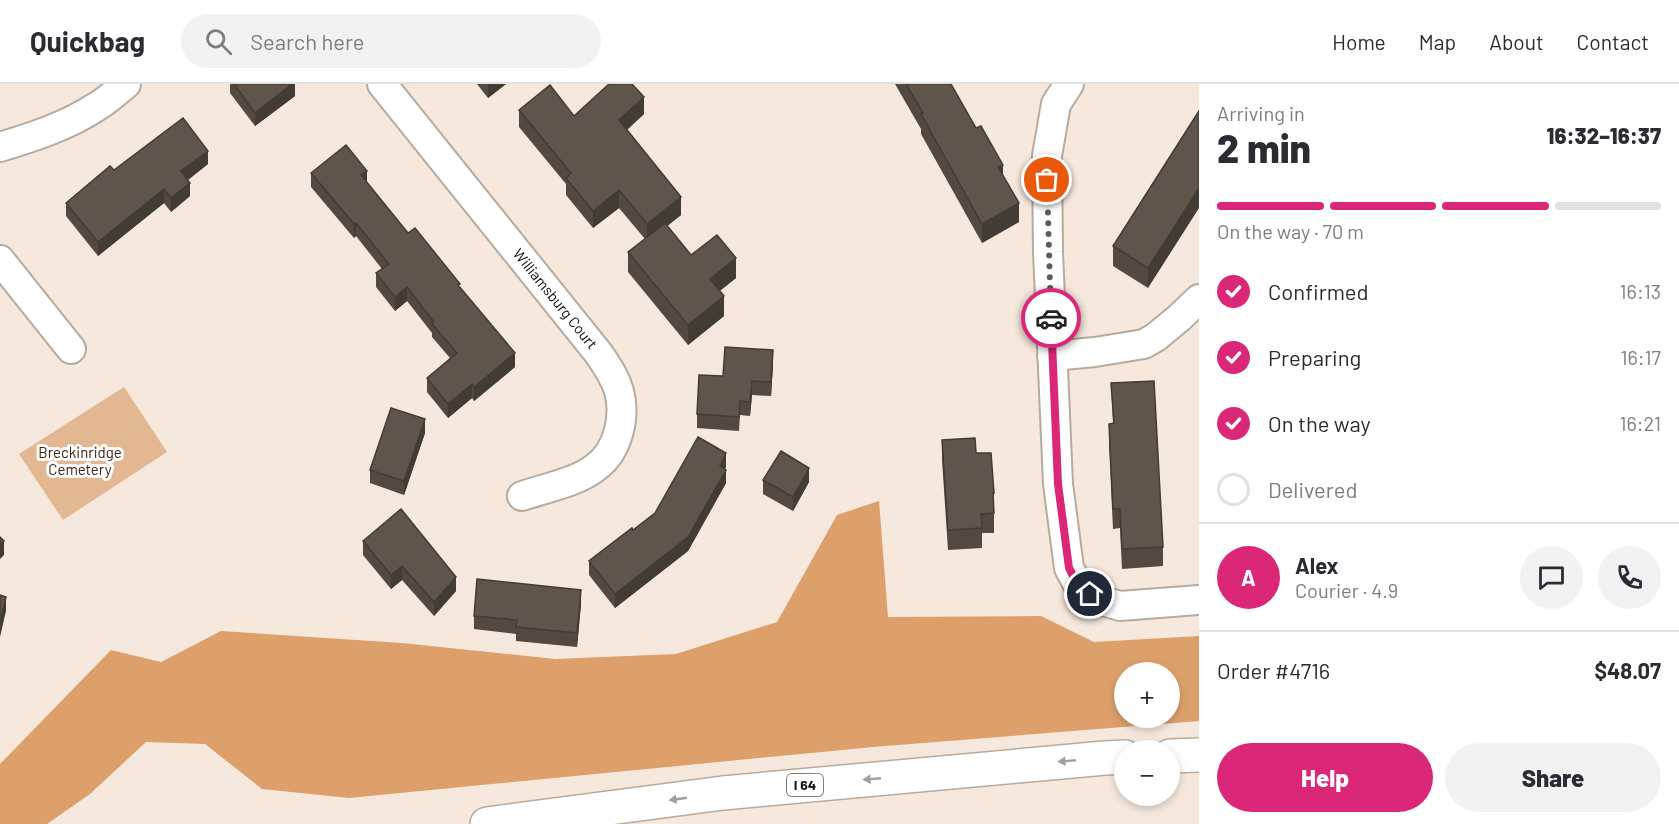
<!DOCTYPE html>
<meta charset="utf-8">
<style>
:root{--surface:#fff;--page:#f2f2f3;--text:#2b2b33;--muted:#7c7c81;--line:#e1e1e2;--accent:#db2777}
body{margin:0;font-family:Barlow,sans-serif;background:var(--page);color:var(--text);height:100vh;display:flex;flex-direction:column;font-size:22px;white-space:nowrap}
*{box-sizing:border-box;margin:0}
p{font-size:20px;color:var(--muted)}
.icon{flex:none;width:33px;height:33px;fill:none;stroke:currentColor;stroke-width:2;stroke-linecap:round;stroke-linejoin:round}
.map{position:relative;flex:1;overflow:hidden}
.panel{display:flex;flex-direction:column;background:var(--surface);width:480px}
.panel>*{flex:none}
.fabs{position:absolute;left:1114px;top:578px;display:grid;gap:12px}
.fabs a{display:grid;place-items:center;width:66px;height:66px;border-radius:50%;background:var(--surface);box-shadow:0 3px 9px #0003;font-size:30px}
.pin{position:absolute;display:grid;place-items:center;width:51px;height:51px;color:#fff;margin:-26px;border:3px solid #fff;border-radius:50%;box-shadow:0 2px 6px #0007}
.courier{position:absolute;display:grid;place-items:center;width:60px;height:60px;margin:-30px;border:4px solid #db2777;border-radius:50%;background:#fff;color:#222;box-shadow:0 2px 8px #0007}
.summary em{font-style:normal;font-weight:800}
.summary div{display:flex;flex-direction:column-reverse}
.summary{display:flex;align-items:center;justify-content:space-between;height:102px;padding:0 18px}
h1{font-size:39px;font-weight:800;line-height:45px}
.bar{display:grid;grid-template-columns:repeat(4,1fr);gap:9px 6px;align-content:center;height:72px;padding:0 18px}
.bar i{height:8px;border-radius:4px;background:var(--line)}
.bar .on{background:var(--accent)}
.bar p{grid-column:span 4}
.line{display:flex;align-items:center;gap:15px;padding:0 18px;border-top:2px solid var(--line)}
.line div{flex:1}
.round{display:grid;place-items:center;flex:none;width:63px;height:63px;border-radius:32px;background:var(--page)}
ol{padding:0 18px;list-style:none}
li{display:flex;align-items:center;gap:18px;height:66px}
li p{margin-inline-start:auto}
li .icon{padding:6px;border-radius:50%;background:var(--accent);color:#fff;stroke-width:4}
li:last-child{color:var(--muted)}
li i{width:33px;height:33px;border:3px solid var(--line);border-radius:50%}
.cta{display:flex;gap:12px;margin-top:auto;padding:12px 18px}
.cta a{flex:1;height:69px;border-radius:36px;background:var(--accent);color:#fff;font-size:24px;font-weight:800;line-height:69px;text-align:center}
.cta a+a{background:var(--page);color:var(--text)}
header{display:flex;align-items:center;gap:36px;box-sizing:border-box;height:84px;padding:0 30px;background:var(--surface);border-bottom:2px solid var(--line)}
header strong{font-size:28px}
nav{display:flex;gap:33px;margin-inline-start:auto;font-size:21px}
.search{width:420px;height:54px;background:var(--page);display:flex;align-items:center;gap:15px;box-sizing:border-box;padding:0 21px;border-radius:33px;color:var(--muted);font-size:22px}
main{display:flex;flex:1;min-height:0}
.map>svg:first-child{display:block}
.green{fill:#e3b791}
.forest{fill:#dda06a;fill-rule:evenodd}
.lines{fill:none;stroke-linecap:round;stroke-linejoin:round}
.minor-casing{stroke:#b7aa9f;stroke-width:32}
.motorway-casing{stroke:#b7aa9f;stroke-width:36}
.minor{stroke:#fff;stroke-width:28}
.motorway{stroke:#fff;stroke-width:33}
.wall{fill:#534940}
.shaded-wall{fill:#433c34}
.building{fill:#60554b;stroke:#433c34;stroke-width:1.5}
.oneway{fill:#a09f9d}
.done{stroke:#625a54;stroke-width:6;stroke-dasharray:0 10.8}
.route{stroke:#db2777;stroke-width:8}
.labels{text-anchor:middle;stroke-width:6;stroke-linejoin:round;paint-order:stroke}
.shield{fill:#fff;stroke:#595654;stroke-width:1.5}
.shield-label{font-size:14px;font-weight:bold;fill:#120e0a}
.street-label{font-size:15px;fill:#120e0a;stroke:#fff}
.park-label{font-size:15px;fill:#3c230b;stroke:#fff}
</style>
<header>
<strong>Quickbag</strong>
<div class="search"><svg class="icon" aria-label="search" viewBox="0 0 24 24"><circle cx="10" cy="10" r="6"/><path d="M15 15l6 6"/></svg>Search here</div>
<nav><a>Home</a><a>Map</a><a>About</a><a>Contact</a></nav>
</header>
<main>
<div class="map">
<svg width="1199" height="740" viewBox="0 0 1199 740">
<rect width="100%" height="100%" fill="#f6e8dd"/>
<!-- green -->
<path class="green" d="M124 303 167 368 63 436 19 370Z"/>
<!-- forest -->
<path class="forest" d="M879 417 888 533 1041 532 1094 558 1199 552V637L873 663 349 714 262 705 205 660 146 658 90 710 47 740H0V680L111 566 161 578 221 547 402 559 555 575 676 570 777 538 837 431ZM1125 588H1170V633H1125Z"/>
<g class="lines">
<defs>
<path id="minor" d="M382 0 599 270C607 282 615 293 619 307 626 333 618 367 596 383 578 398 545 404 522 412
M1069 0 1056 20 1047 72 1048 168 1058 400 1069 484 1077 499 1090 510 1096 515 1120 522 1199 516
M0 63C33 53 67 42 96 23 107 17 116 8 126 0
M0 176 71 265
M1052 272 1095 268 1144 260 1156 253 1179 234 1199 215"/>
<path id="motorway" d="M1170 672 1199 671
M487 740 723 709 1105 674 1125 673"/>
</defs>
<!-- minor casing -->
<use href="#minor" class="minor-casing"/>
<!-- motorway casing -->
<use href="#motorway" class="motorway-casing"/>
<!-- minor -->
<use href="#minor" class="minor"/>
<!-- motorway -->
<use href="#motorway" class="motorway"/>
</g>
<!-- wall -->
<path class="wall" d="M230 0H295V12L255 42 230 9Z
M477 0H506L488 14Z
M895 0H951L1003 91 1019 138 982 159 921 50V45Z
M519 26 574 32 644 30 627 46 681 131 667 142 691 171 736 194 719 207 724 232 688 261 628 188V168L645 155 619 124 593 144 566 111V100L519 43Z
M1199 27 1148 204 1113 182V162Z
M208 80 188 96 190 112 171 128 164 119 98 172 66 132V119L114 86Z
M311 89 367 98 408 149 460 203 515 283 474 317 472 314 448 334 427 308V294L450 274 432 253V249L407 217 395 227 376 203V189L382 185 356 152 354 154 311 103Z
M773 280 771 312 752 311 750 332 740 331 739 347 697 344V330L723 292Z
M1111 299 1163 463V482L1122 485 1120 444 1113 445 1109 360V340L1113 339Z
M425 349 404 411 370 399V386Z
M942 356 976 369 994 409V449H982V464L948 466 942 376Z
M726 383 725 385 726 399 688 467 615 524 589 491V477Z
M763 396 809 398 793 427 763 410Z
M363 457 456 507 434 532 402 496 391 505 363 471Z
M581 520 577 563 516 557V550L474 545V532Z"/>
<!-- shaded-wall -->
<path class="shaded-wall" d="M292 0H295V12L255 42V29Z
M488 0H506L488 14Z
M644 13V30L619 53V36Z
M208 67V80L181 101V87Z
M1003 81V100L998 83Z
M367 87V100L361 91Z
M190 99V112L171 128V114Z
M1199 104V124L1148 204V184Z
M164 105V119L98 172V158Z
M619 106V124L593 144V127Z
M681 113V131L647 158V140Z
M1019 119V138L982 159V140Z
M356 139V152L354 154V140Z
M736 174V194L710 215V195Z
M407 203V217L395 227V213Z
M724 212V232L688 261V241Z
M773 266V280L771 312V298Z
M515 269V283L474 317V303Z
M752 297V311L750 332V318Z
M472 300V314L448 334V320Z
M425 335V349L404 411V397Z
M726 369V383L720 396V382Z
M809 384V398L793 427V413Z
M726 386V399L688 467 615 524V510Z
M4 457V471L0 475V461Z
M402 482V496L391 505V491Z
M456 493V507L434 532V518Z
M581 506V520L577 563V549Z
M6 513V527L0 553V540Z"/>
<!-- building -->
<path class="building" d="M234 0H292L255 29Z
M609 0H632L644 13 619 36 681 113 647 140 619 106 593 127 566 94 571 89 519 26 550 1 574 32Z
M906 0H951L976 44 981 42 1003 81 998 83 1019 119 982 140 921 30 923 29Z
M1199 27V104L1148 184 1113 162Z
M183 34 208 67 181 87 190 99 171 114 164 105 98 158 66 119 110 82 114 86Z
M346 61 367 87 361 91 408 149 415 144 460 200 458 201 515 269 474 303 472 300 448 320 427 294 457 269 432 240 434 238 407 203 395 213 376 189 389 180 356 139 354 140 311 89Z
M665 139 691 171 717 151 736 174 710 195 724 212 688 241 628 168Z
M725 263 773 266 771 298 752 297 750 318 740 317 739 333 697 330 699 291 723 292Z
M1154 297 1163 463 1122 465 1120 425H1113L1109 340 1114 339 1111 299Z
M391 324 425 335 404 397 370 386Z
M698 353 726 369 720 382 726 386 688 453 615 510 589 477 632 444 633 446 655 429Z
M975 354 976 369H991L994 409H993L994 429 981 430 982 444 948 446 942 356Z
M781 367 809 384 793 413 763 396Z
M401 425 456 493 434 518 402 482 391 491 363 457Z
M0 453 4 457 0 461Z
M477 495 581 506 577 549 516 543 517 536 474 532Z
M0 511 6 513 0 540Z"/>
<!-- one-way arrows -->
<defs><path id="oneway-solid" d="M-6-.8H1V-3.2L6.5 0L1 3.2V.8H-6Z" transform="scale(1.5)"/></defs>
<g class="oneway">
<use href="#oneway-solid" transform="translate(1067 677) rotate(175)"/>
<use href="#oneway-solid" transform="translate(872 695) rotate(175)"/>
<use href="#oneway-solid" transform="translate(678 715) rotate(172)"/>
</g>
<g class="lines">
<!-- done -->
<path class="done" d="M1047 96 1051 234"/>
<!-- route -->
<path class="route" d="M1051 234 1058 400 1069 484 1077 499 1090 510"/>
</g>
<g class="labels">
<!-- shield labels -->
<rect class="shield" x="787" y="690" width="36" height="22" rx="4.5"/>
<g class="shield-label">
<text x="805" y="706">I 64</text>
</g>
<!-- street labels -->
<g class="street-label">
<text transform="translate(555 215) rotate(51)" y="5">Williamsburg Court</text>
</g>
<!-- park labels -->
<g class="park-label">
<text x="80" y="374">Breckinridge<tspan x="80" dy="17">Cemetery</tspan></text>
</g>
</g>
</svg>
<div class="fabs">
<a>+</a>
<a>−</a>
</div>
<div class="pin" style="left:1047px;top:96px;background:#ea580c"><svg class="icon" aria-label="bag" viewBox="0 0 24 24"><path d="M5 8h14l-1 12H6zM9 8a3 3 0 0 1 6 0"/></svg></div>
<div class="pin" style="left:1090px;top:510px;background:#1f2937"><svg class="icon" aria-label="home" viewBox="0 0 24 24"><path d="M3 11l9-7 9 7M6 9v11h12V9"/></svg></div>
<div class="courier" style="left:1051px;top:234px"><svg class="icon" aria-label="car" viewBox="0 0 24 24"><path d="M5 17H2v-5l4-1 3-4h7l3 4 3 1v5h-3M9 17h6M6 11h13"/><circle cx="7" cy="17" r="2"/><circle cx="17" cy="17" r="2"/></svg></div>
</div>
<section class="panel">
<div class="summary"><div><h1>2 min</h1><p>Arriving in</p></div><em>16:32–16:37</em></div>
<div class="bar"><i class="on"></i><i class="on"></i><i class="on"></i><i></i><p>On the way · 70 m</p></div>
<ol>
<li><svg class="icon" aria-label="check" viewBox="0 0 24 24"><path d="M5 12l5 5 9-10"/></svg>Confirmed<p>16:13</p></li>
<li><svg class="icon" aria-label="check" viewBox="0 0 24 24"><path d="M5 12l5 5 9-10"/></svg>Preparing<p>16:17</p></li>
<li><svg class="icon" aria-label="check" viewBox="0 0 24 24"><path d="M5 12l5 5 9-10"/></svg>On the way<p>16:21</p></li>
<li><i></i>Delivered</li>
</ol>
<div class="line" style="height:108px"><b class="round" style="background:var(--accent);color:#fff">A</b><div><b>Alex</b><p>Courier · 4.9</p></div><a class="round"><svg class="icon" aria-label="chat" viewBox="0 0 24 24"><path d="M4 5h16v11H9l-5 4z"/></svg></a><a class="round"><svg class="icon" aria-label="phone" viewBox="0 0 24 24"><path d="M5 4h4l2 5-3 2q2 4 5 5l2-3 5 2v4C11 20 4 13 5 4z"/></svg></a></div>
<div class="line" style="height:78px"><div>Order #4716</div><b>$48.07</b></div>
<div class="cta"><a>Help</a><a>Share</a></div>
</section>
</main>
